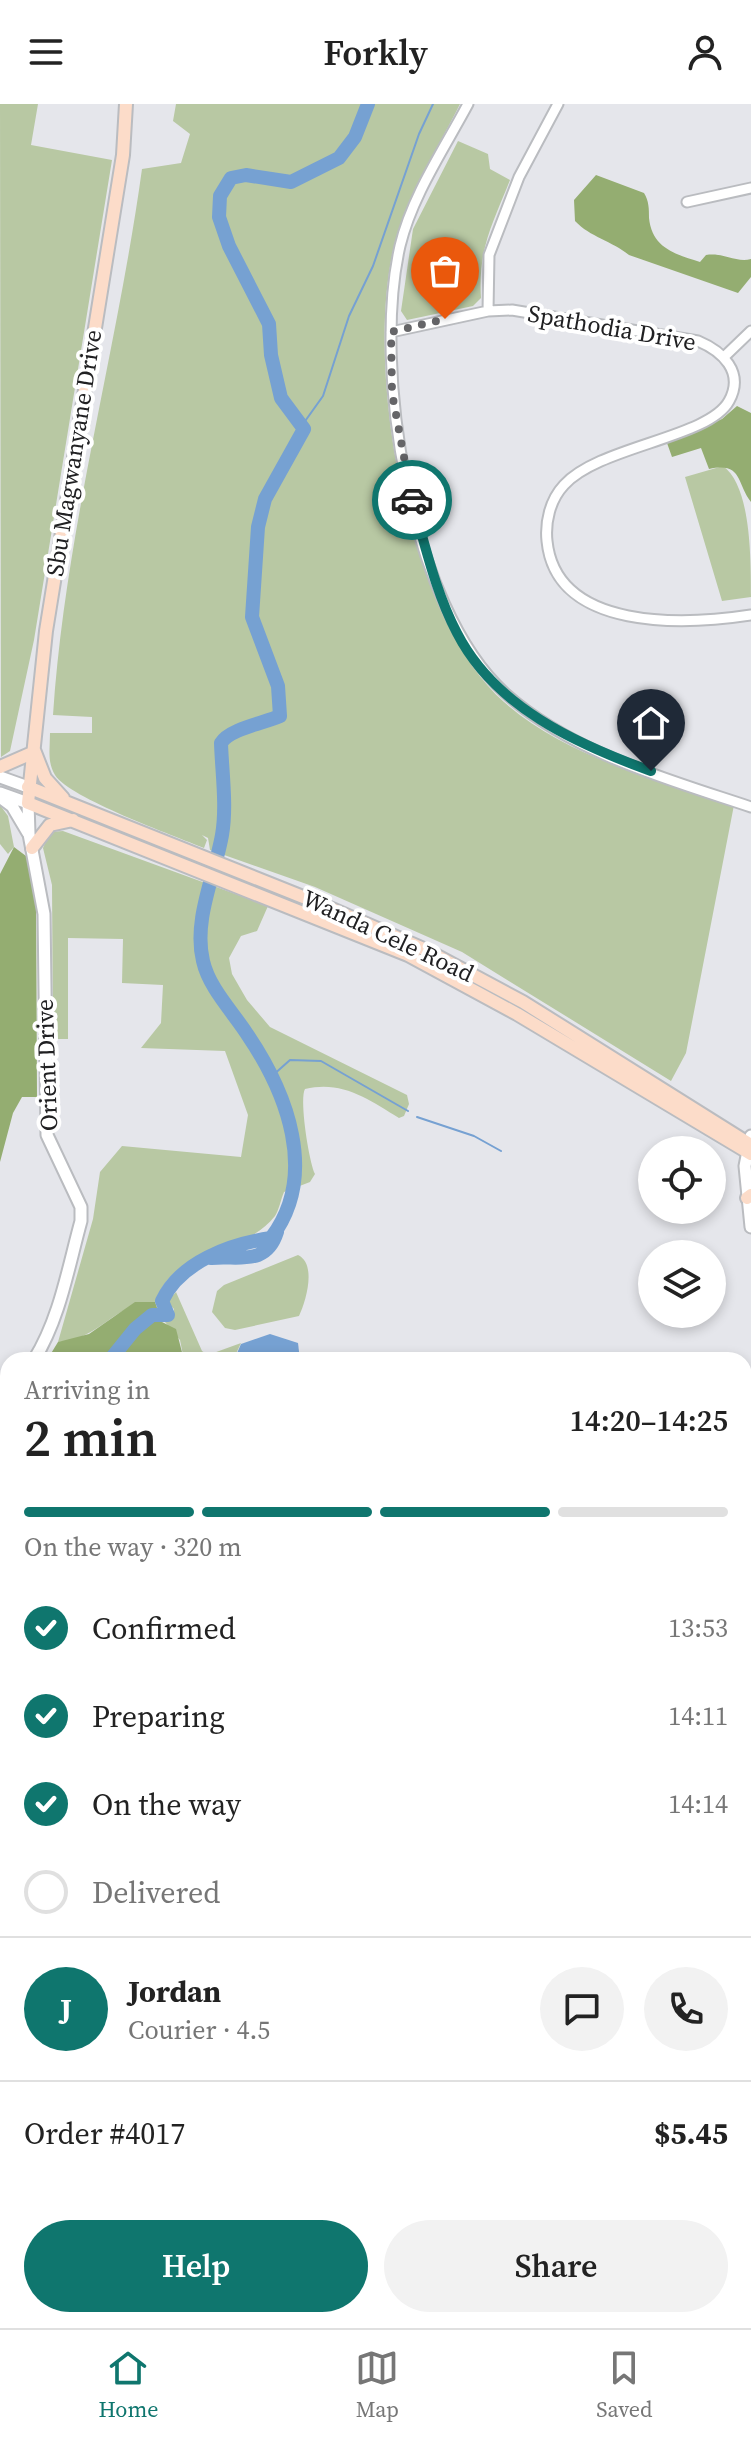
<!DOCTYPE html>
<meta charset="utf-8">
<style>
:root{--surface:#fff;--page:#f2f2f2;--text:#222;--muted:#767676;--line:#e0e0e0;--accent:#0f766e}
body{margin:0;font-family:"Source Serif 4",serif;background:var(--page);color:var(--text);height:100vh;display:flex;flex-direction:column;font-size:30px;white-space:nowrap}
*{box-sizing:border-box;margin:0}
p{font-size:26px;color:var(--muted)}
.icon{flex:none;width:44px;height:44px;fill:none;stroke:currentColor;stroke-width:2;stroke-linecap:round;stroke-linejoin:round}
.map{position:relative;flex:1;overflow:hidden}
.sheet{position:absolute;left:0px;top:1248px;width:752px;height:976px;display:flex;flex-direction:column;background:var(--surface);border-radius:24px 24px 0 0;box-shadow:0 4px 12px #0003}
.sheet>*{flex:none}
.tools{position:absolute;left:638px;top:1032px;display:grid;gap:16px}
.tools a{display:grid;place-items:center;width:88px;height:88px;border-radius:50%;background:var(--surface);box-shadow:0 4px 12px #0003;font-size:40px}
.pin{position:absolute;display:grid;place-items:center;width:68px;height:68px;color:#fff;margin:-82px -34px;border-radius:50% 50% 50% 0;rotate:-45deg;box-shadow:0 0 8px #0007}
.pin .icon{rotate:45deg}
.courier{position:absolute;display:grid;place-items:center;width:80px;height:80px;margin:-40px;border:6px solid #0f766e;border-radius:50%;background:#fff;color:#222;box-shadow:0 2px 10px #0007}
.summary em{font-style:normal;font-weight:600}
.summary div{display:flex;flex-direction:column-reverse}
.summary{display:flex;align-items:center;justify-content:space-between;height:136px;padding:0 24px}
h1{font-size:52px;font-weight:600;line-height:60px}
.bar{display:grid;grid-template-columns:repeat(4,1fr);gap:12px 8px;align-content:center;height:96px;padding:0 24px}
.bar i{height:10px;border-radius:6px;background:var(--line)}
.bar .selected{background:var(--accent)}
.bar p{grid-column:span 4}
.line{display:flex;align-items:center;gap:20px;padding:0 24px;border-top:2px solid var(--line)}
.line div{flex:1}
.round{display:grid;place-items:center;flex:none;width:84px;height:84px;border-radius:42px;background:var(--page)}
ol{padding:0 24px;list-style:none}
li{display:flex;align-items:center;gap:24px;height:88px}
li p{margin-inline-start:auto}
li .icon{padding:8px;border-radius:50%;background:var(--accent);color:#fff;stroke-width:4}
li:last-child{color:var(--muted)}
li i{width:44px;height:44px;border:4px solid var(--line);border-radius:50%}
.action{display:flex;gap:16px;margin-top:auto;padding:16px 24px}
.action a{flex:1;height:92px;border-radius:48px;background:var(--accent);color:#fff;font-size:32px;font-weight:600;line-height:92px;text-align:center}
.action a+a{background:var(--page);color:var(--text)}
header{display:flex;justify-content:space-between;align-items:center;height:104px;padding:0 24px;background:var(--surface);font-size:36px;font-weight:600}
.tab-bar{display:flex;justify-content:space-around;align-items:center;height:112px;border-top:2px solid var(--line);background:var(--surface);font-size:22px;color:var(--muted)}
.tab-bar a{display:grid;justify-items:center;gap:4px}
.tab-bar .selected{color:var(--accent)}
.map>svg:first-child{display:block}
.green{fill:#b8c8a3}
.forest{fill:#94ad71}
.water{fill:#76a1d2}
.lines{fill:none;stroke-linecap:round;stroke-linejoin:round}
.stream{stroke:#76a1d2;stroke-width:2}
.canal{stroke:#76a1d2;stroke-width:8}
.river{stroke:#76a1d2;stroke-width:14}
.minor-casing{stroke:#babcc0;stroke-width:13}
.tertiary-casing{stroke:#babcc0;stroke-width:15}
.secondary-casing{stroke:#babcc0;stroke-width:16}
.motorway-casing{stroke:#aa653d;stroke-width:20}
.minor{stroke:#fff;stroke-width:9}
.tertiary{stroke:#fff;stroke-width:11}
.secondary{stroke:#fcdcc9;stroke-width:12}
.motorway{stroke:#f58a4b;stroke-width:16}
.rail{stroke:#7b7b7f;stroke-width:2}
.done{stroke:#656568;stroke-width:8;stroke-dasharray:0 14.4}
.route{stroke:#0f766e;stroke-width:10}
.labels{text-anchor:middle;stroke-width:8;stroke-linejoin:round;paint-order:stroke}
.street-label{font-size:24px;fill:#202022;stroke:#fff}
</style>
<header><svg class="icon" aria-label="menu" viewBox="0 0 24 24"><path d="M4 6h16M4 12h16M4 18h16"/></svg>Forkly<svg class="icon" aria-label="person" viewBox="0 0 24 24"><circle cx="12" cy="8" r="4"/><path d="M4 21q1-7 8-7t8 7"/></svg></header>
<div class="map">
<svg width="751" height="2224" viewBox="0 0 751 2224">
<rect width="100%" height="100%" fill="#e5e6eb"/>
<!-- green -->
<path class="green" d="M0 0H38L31 41 112 56 34 536 10 647 1 653Z
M176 0H460C437 46 407 93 394 143 364 265 407 512 504 598 566 653 656 675 734 701L686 949 671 977 462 848 315 783 210 746 208 734 202 731 207 736 204 744C175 732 69 694 55 671 47 658 50 644 50 629H92V613L53 611C65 428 117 247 142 65L181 59 190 30 173 17Z
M458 37 488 50 490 65 510 76C492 121 478 145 481 194L473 202 407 216 401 207 413 125Z
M723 362C751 382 751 454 751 493L722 497 685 373Z
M0 701 8 712 14 743 8 750 0 740Z
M63 727 268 802 257 827 241 832 229 854 232 870 247 896 270 923 407 991 409 1000 404 1012 399 1014C368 995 342 976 305 985 299 995 309 1058 315 1070L310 1078 284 1088C281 1095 279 1106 275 1112 241 1155 177 1139 155 1198 113 1199 100 1236 58 1238L93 1115 100 1068 122 1042 241 1053 248 1011 225 947 141 944 161 919 163 881 122 879 123 835 68 834V935H53L52 781 43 744 50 728Z
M298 1151C317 1160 306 1197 299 1212L235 1226 225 1224 212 1208 217 1187 224 1181Z
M176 1188 202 1247 208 1251 241 1239 233 1256H184L180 1236 165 1218 173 1215 174 1205 167 1198Z"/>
<!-- forest -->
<path class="forest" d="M596 71 644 89C649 97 649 105 649 114 652 144 675 150 700 158L706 151C723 148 736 159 751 155V173L738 189 629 151C612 137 590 133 575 117L574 96Z
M737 302 751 309V398C736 379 743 358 709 365L701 344 672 353 667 339 722 315Z
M14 743 26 752 36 790 37 993H22L13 1009 0 1058V770Z
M135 1198H155L162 1218 176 1225 184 1256H47L58 1238 89 1230Z
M8 1289V1455L0 1457V1295Z"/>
<!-- water -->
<path class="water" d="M270 1230 298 1239 300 1256H234L241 1240Z"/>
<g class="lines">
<!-- stream -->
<path class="stream" d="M303 320 323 292 349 212 373 162 419 30 433 0
M272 972 290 956 321 957 408 1007
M417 1013 474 1032 501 1047
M744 2007H751
M0 2009 8 2008
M0 2032H8
M0 2081 8 2080"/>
<!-- canal -->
<path class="canal" d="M744 1619 751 1618"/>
<!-- river -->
<path class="river" d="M211 1154C238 1151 266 1163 277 1128
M110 1256 135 1225 152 1211H168L162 1197C180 1158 230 1140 271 1134 319 1071 287 989 247 930 233 908 209 884 203 857 193 816 215 771 222 731 227 702 222 669 221 639 229 625 264 619 280 612L278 582 252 513 258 423 265 395 304 325 281 294 271 251 269 220 229 142 219 113 220 92 231 74 246 71 291 78 339 54 355 33 368 0
M0 1371 8 1366"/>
<defs>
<path id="minor" d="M468 0C444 45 412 92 400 142 372 264 410 503 505 589 572 649 667 675 751 703
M687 98 751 84
M488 207 489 151 519 73 558 0
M391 228 488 207 512 206 698 237C722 247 745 268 729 297 709 334 599 342 564 381 550 396 545 418 547 437 556 528 686 521 751 511
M725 252 751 227
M744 1602 751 1601
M0 1738 8 1737"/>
<path id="tertiary" d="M0 673 28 683
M0 689 28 699 29 730 44 810 47 1031 81 1103V1117C68 1164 60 1214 34 1256
M0 693 12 702 28 729
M751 1032 745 1062 751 1123
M0 1286 8 1279"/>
<path id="secondary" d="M126 0 123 51 46 527 28 699 408 851 517 910 751 1050
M34 646 45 674 63 694
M0 663 32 649
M28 683 323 801 426 846 523 898 751 1041
M32 744 50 721 73 716
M747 1094 751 1091"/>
<path id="motorway" d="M0 2023 8 2024
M744 2036H751
M0 2047H8
M744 2061 751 2060
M0 2072H8
M0 2092 8 2091"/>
</defs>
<!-- minor casing -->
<use href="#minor" class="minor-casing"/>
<!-- tertiary casing -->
<use href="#tertiary" class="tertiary-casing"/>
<!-- secondary casing -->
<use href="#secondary" class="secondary-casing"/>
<!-- motorway casing -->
<use href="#motorway" class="motorway-casing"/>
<!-- minor -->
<use href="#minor" class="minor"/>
<!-- tertiary -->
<use href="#tertiary" class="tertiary"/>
<!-- secondary -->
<use href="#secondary" class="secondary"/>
<!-- motorway -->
<use href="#motorway" class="motorway"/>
<!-- rail -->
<path class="rail" d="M744 1323 751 1322
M0 1504 8 1502
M744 1991H751
M0 2001 8 2000"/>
</g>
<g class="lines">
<!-- done -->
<path class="done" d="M412 396 392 289 391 228 445 215"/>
<!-- route -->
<path class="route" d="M412 396C425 440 435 487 457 529 495 603 576 640 651 667"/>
</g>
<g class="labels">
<!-- street labels -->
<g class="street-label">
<text transform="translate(612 224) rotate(10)" y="8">Spathodia Drive</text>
<text transform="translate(74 349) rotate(-81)" y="8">Sbu Magwanyane Drive</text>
<text transform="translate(388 832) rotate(25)" y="8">Wanda Cele Road</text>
<text transform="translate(47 961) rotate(-92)" y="8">Orient Drive</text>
</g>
</g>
</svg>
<div class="tools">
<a><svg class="icon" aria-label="locate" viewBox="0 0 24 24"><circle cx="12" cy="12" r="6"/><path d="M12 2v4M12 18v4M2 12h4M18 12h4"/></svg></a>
<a><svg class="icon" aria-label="layers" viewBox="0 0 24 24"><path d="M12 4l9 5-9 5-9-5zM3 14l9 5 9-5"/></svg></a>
</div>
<div class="pin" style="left:445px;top:215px;background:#ea580c"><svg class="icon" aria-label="bag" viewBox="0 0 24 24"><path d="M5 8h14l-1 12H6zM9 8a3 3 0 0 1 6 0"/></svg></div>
<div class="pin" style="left:651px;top:667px;background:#1f2937"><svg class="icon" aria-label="home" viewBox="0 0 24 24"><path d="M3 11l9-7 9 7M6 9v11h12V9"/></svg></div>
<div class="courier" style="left:412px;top:396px"><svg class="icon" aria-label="car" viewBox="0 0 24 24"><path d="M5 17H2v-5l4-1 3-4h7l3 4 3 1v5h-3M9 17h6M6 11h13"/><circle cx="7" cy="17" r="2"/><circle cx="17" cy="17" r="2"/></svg></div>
<section class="sheet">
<div class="summary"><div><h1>2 min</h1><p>Arriving in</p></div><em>14:20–14:25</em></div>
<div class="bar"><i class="selected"></i><i class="selected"></i><i class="selected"></i><i></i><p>On the way · 320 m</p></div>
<ol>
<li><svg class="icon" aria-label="check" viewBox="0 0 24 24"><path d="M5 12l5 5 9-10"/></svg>Confirmed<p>13:53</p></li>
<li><svg class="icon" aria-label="check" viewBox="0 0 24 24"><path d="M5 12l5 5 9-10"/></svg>Preparing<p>14:11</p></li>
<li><svg class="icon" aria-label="check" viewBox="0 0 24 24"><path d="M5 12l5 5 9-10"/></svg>On the way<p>14:14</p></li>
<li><i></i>Delivered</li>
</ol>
<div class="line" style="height:144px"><b class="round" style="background:var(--accent);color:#fff">J</b><div><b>Jordan</b><p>Courier · 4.5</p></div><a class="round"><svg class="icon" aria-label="chat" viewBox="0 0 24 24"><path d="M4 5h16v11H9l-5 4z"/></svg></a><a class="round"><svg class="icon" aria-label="phone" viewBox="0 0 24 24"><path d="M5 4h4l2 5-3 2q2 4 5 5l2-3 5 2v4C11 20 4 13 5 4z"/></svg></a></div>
<div class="line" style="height:104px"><div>Order #4017</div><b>$5.45</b></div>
<div class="action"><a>Help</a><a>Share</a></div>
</section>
</div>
<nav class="tab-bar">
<a class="selected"><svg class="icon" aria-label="home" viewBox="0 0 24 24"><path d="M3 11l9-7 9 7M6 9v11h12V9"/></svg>Home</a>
<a><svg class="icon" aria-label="map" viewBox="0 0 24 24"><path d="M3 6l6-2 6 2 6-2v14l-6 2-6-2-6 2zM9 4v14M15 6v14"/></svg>Map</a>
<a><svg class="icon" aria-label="saved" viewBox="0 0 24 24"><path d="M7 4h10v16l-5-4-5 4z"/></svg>Saved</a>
</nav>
